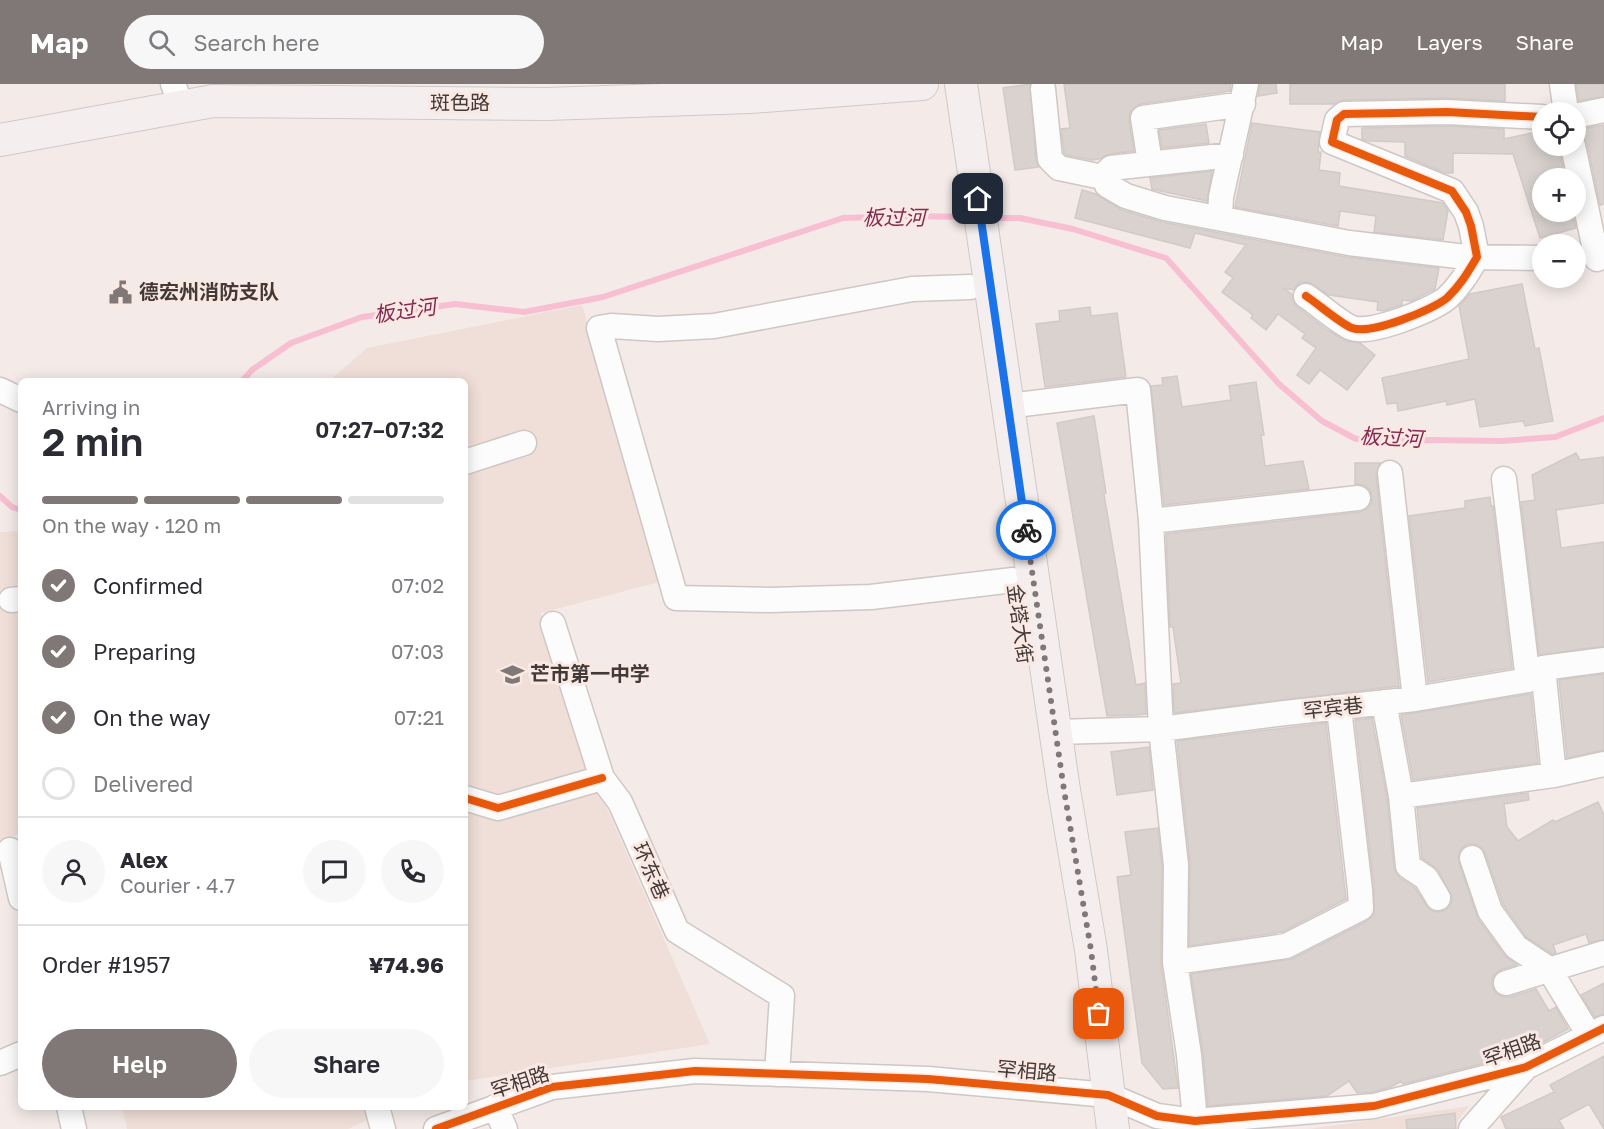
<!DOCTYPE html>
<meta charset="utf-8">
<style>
:root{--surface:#fff;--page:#f7f7f7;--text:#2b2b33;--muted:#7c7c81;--line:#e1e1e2;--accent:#807876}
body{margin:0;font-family:"Golos Text","Noto Sans SC",sans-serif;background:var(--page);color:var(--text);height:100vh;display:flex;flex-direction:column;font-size:22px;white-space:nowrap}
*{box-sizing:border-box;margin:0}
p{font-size:20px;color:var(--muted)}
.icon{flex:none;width:33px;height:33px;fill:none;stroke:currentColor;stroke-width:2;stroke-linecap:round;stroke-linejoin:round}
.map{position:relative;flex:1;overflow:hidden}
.drawer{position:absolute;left:18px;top:294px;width:450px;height:732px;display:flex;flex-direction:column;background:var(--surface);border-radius:9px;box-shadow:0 3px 15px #0003}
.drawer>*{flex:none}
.controls{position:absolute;left:1532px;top:18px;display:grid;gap:12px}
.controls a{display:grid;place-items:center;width:54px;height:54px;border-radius:50%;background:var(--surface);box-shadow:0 3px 15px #0003;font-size:30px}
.pin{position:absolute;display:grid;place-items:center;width:51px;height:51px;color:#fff;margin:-26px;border-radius:12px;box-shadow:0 3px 9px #0006}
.courier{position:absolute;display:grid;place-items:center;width:60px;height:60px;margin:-30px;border:4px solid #1a73e8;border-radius:50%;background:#fff;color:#222;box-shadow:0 2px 8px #0007}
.head em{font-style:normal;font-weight:600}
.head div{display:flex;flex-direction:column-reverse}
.head{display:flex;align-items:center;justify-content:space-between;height:102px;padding:0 24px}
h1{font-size:39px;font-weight:600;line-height:45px}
.bar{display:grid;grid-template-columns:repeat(4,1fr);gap:9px 6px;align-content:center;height:72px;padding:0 24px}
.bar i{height:8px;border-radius:4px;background:var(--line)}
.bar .selected{background:var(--accent)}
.bar p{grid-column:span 4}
.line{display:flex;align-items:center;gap:15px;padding:0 24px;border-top:2px solid var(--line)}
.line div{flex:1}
.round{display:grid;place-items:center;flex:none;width:63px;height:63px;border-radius:32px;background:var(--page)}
ol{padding:0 24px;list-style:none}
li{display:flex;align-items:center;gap:18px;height:66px}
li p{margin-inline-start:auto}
li .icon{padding:6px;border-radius:50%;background:var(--accent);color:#fff;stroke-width:4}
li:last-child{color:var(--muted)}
li i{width:33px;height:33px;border:3px solid var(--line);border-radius:50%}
.cta{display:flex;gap:12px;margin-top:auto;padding:12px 24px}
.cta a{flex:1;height:69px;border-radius:36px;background:var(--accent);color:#fff;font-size:24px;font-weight:600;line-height:69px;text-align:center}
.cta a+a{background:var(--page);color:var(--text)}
header{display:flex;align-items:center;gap:36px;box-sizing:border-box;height:84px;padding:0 30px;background:var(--accent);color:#fff}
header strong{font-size:28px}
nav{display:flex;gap:33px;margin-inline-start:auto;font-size:21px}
.search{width:420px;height:54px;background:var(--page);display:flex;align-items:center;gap:15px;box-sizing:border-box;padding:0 21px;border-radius:33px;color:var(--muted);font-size:22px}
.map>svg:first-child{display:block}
.built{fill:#f0dfd8}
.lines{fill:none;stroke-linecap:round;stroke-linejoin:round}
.stream{stroke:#f8bfd2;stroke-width:6}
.building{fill:#d9d2ce;stroke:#d1cac6;stroke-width:1.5}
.minor-casing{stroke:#cec7c4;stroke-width:27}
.major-casing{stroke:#cec9c8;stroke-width:34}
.minor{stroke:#fdfcfc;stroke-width:24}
.major{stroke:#f5eeee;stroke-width:32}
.cycleway-casing{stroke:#fae8e2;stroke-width:11}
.cycleway{stroke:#e8590c;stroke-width:8}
.done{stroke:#807876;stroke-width:6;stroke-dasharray:0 10.8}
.route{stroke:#1a73e8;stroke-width:8}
.labels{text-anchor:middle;stroke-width:6;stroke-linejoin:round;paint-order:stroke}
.street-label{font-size:20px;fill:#413a38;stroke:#fae8e2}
.poi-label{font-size:20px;font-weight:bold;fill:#413a38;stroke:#fae8e2;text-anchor:start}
.water-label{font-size:21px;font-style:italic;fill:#832b53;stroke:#fae8e2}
</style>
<header>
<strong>Map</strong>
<div class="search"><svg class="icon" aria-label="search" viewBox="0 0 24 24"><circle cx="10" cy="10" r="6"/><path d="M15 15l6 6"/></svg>Search here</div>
<nav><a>Map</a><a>Layers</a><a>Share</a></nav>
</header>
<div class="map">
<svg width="1604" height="1045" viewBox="0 0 1604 1045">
<rect width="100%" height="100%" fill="#f4ebe8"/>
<!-- built -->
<path class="built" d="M582 221 671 495 541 529 575 651 710 960 465 997V297H329L367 264Z
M21 447V749L0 757V448Z
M1469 1022 1452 1045H1309Z
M122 1023H397L348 1045H127Z"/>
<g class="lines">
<!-- stream -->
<path class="stream" d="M989 134H1020L1073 145 1166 174 1279 300 1322 337 1356 355 1502 357 1555 353 1604 334
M242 297 252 286 291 259 362 233 455 220 524 228 603 213 843 134 910 132 973 133
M0 412 12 423 21 426"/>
</g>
<!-- building -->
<path class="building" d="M1030 0 1036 76 1039 83 1015 86 1003 4Z
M1064 0H1231L1230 7 1141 20 1135 23 1130 28 1129 36 1134 67 1109 70 1099 75 1092 76 1066 71 1064 69 1061 45 1070 44Z
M1260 0H1276L1277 9 1258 12Z
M1290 0H1505V17L1447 14 1344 16 1334 20H1290Z
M1576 0H1604V12L1579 17Z
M1252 39 1320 48 1318 68H1321L1319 86 1340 89 1339 102 1443 119 1448 127 1443 156 1374 148 1376 132 1340 127 1338 142 1235 123Z
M1206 40 1209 59 1162 64 1159 46Z
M1604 41V120L1600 121 1587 59 1583 52 1575 48V46Z
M1447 42 1504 45V55L1542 47V62H1559L1565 94H1542V128H1572L1576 144 1540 154 1513 70 1453 69V89H1445L1405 72V58L1368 57 1362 55V44Z
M1212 87 1207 117 1152 105 1150 94Z
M1082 106 1096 110 1122 126 1162 138 1346 173 1439 184 1435 205 1411 217 1402 216V221L1383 227 1377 226 1378 218 1329 211 1308 198 1299 199 1294 206 1283 204 1292 210 1293 218 1297 223 1327 246 1346 257 1360 259 1375 271 1347 306 1320 286 1309 300 1297 291 1316 264 1302 254 1305 250 1278 230 1266 246 1251 234 1253 231 1222 208 1233 194 1225 188 1246 161 1195 149 1190 164 1075 134Z
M1522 200 1535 265 1539 264 1553 337 1525 342 1523 337 1480 343 1475 315 1447 321 1446 317 1398 327 1397 319 1387 320 1382 294 1469 275 1459 222 1470 210Z
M1090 223 1091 232 1117 229 1126 293 1045 303 1036 240 1060 237 1059 227Z
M1177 292 1182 323 1231 316 1229 302 1256 298 1264 351H1261L1265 382 1303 377 1309 405 1164 421 1151 302 1163 301 1162 294Z
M1094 332 1106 409 1104 410 1136 601 1145 599 1146 630 1136 631 1107 632 1057 339Z
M1576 369 1580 376 1604 373V419L1556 426 1561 464 1604 458V562L1539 571 1521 418 1535 416 1532 391Z
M1355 379H1380L1376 391 1399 602 1174 629 1173 600 1181 599 1173 543H1170L1166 450 1360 428 1367 425 1371 420 1372 413 1370 406 1364 401 1355 400Z
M1490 413 1491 422H1493L1512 584 1428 598 1409 432 1465 424V417Z
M1604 590V666L1567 674 1559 596Z
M1531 610 1538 679 1413 696 1401 631Z
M1372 634 1387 714 1394 784 1400 794 1415 804 1426 821 1432 827 1439 828 1446 826 1451 820 1452 813 1438 786 1422 774 1417 724 1528 709 1529 716 1504 720 1507 743 1518 757 1553 736 1555 738 1598 718 1604 731V855L1589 859 1586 850 1553 861 1556 869 1552 870 1526 853 1503 820 1485 769 1482 764 1475 760H1468L1461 765 1458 772 1459 779 1478 835 1504 871 1517 881 1502 885 1495 890 1492 895V903L1496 909 1502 913H1510L1536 905 1549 927 1556 923 1568 945 1521 970 1506 973 1505 971 1496 976 1403 1000 1401 997 1391 1003 1372 1008 1357 1009 1349 997 1327 1012 1208 1022 1203 969 1191 890 1292 875 1367 837 1374 831V804L1355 636Z
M1326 639 1346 815 1282 848 1189 862 1190 780 1177 657Z
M1149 663 1153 706 1117 711 1111 668Z
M1158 744 1162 782 1161 880 1178 1004 1163 1005 1142 979 1117 793 1131 791 1125 748Z
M1604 899V930L1595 933 1581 911Z
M1604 972V1045L1589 1020 1559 1036 1564 1045H1506L1501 1033 1554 1008 1550 1001Z
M1455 1029 1456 1045H1407L1406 1036Z"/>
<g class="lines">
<defs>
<path id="minor" d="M173 0 182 23
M1562 0 1566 28
M1043 5 1050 75 1059 84 1107 94
M1575 32 1604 26
M1573 62 1597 175
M1231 71 1111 84 1107 88V101L1126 112 1165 124 1349 159 1466 173 1542 174
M1150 79 1143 34 1243 20
M1220 133 1221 113 1246 0
M970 203 912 205 714 242 658 245 611 242 599 244 676 514 770 516 871 513 1013 496
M1306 212C1317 219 1341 240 1352 244 1371 251 1432 226 1447 214 1460 202 1468 188 1477 173L1471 142 1466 128 1452 107 1332 58 1337 36 1344 30 1447 28 1542 33
M0 306 21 316
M1008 322 1138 306 1151 437 1161 645 1176 781 1175 878 1189 971 1195 1037
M465 378 524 359
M1390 389 1415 615
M1504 395 1528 596
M1151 437 1358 414
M11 516 21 515
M553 540 602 694 620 718 677 847 782 912 777 990
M1543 584 1554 691
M1384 618 1401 712 1408 782 1426 794 1438 814
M1056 648 1161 645 1285 629 1415 615 1528 596 1543 584 1604 576
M1401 712 1554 691 1604 680
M465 714 498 724 602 694
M10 766 21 814
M1472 774 1490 827 1516 863 1549 885 1589 951
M1175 878 1286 862 1361 824 1360 806 1339 625
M1506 899 1604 869
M0 979 21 970
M69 1023 74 1045
M377 1023 383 1045
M495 1023 505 1045
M436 1045 552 1003 695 987 928 995 1108 1011 1157 1032 1195 1037 1374 1022 1526 983 1604 944
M1471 1045 1526 983"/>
<path id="major" d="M961 0 1064 706 1091 866 1113 1045
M0 56 213 17 547 20 750 13 922 0"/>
</defs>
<!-- minor casing -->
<use href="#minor" class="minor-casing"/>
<!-- major casing -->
<use href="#major" class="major-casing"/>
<!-- minor -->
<use href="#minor" class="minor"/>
<!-- major -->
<use href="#major" class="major"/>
<defs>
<path id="cycleway" d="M1306 212C1317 219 1341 240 1352 244 1371 251 1432 226 1447 214 1460 202 1468 188 1477 173L1471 142 1466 128 1452 107 1332 58 1337 36 1344 30 1447 28 1542 33
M465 714 498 724 602 694
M436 1045 552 1003 695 987 928 995 1108 1011 1157 1032 1195 1037 1374 1022 1526 983 1604 944"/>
</defs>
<!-- cycleway casing -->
<use href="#cycleway" class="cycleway-casing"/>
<!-- cycleway -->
<use href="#cycleway" class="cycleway"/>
</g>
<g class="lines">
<!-- done -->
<path class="done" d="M1026 446 1064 706 1091 866 1099 930"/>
<!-- route -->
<path class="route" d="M978 115 1026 446"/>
</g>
<!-- icons -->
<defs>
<symbol id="civic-bare" viewBox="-9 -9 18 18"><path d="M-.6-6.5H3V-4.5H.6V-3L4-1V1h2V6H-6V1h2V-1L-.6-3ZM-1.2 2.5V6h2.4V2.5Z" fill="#807876" stroke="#fae8e2" stroke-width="2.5" paint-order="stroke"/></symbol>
<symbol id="school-bare" viewBox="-9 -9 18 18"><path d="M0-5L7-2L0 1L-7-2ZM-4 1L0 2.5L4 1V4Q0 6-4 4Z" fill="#807876" stroke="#fae8e2" stroke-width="2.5" paint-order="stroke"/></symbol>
</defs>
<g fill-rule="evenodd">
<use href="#civic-bare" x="104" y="192" width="33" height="33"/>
<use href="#school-bare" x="496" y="574" width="33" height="33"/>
</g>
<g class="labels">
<!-- street labels -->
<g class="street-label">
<text x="460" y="26">斑色路</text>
<text transform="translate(1020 540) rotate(82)" y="7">金塔大街</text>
<text transform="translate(1333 624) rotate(-6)" y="7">罕宾巷</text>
<text transform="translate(651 787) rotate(66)" y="7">环东巷</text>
<text transform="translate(1512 966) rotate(-20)" y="7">罕相路</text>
<text transform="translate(1027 987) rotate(5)" y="7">罕相路</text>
<text transform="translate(520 998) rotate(-18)" y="7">罕相路</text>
</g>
<!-- poi labels -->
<g class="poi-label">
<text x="139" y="215">德宏州消防支队</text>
<text x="530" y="597">芒市第一中学</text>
</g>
<!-- water labels -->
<g class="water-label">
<text x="894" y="141">板过河</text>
<text transform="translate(405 227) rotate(-8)" y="7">板过河</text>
<text transform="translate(1391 354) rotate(3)" y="7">板过河</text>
</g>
</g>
</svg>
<div class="controls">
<a><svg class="icon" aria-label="locate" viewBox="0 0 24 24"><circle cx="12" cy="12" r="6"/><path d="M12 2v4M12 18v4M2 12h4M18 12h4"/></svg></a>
<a>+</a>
<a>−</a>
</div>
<div class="pin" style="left:1099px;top:930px;background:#ea580c"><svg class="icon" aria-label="bag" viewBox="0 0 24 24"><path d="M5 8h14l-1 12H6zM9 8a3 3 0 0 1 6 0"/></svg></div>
<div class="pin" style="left:978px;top:115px;background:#1f2937"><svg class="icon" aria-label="home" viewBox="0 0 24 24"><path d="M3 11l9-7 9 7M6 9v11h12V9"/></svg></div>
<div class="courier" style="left:1026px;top:446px"><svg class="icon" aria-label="bike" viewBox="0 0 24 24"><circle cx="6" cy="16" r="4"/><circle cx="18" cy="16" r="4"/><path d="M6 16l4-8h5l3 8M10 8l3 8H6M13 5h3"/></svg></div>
<section class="drawer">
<div class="head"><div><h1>2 min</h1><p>Arriving in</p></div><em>07:27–07:32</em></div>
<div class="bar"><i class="selected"></i><i class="selected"></i><i class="selected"></i><i></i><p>On the way · 120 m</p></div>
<ol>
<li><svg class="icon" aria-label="check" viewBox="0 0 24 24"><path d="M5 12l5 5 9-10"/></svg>Confirmed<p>07:02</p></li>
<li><svg class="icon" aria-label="check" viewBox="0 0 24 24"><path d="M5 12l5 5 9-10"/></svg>Preparing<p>07:03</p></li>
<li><svg class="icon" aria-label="check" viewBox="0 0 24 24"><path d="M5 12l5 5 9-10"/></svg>On the way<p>07:21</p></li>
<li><i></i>Delivered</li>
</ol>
<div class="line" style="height:108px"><a class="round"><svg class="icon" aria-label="person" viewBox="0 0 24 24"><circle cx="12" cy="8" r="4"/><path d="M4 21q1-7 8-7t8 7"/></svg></a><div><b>Alex</b><p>Courier · 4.7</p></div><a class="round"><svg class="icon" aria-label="chat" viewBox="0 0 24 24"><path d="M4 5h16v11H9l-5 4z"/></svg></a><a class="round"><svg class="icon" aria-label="phone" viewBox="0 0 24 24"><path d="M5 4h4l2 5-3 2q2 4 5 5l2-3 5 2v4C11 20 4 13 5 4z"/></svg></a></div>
<div class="line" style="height:78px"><div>Order #1957</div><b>¥74.96</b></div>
<div class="cta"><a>Help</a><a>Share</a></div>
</section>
</div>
